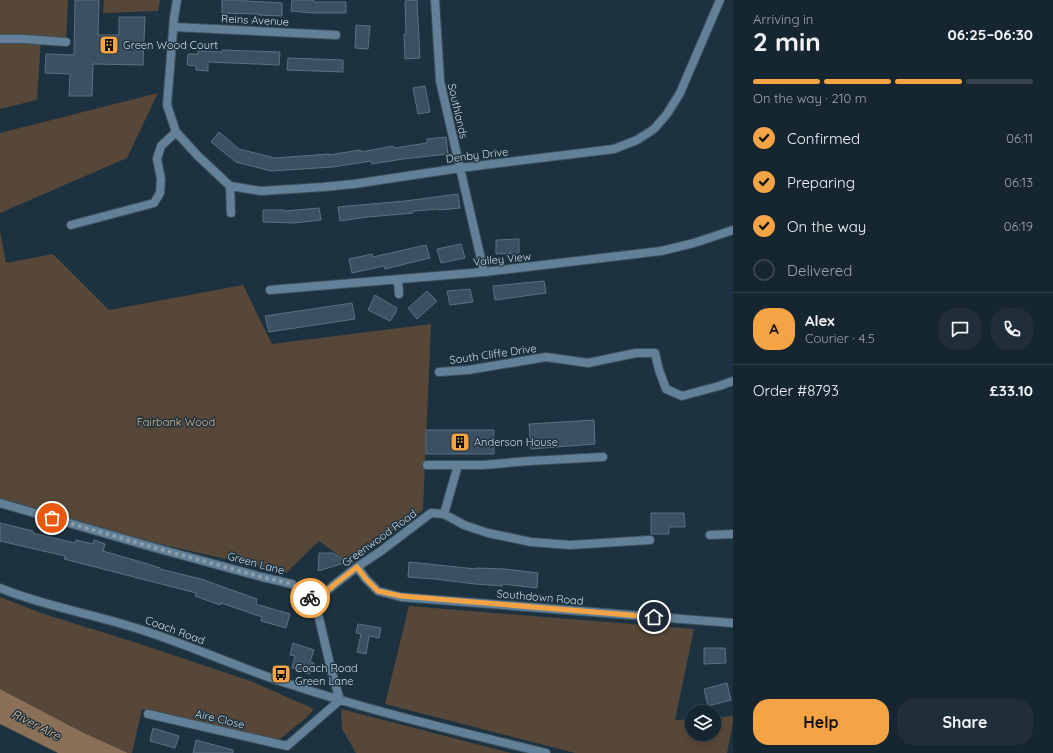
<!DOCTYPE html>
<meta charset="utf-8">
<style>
:root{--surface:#162630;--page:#1f2e38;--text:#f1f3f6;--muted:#9ea5ab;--line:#35434c;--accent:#f4a345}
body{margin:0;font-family:Quicksand,sans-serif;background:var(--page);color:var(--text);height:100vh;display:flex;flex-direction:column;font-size:15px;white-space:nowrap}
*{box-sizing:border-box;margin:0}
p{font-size:13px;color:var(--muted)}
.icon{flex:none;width:22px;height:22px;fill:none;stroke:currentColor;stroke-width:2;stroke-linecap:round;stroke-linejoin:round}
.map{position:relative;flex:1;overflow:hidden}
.side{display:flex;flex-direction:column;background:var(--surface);width:320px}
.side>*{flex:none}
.fabs{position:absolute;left:685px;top:705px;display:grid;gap:8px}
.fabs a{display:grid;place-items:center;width:36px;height:36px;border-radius:50%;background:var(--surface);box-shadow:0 2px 10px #0003,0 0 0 1px var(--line);font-size:20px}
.pin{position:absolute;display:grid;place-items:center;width:34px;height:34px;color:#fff;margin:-17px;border:2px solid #fff;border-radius:50%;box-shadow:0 1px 4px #0007}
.courier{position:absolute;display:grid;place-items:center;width:40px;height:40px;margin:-20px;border:3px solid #f4a345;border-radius:50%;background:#fff;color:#222;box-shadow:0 1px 5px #0007}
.head em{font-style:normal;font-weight:700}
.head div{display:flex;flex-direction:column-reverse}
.head{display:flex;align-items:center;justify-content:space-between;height:68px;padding:0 20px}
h1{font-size:26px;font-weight:700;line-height:30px}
.bar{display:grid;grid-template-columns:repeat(4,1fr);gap:6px 4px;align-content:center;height:48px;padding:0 20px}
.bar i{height:5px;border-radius:3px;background:var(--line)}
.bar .active{background:var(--accent)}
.bar p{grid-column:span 4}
.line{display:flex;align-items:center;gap:10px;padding:0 20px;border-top:1px solid var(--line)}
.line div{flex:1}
.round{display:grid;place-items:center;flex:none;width:42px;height:42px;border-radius:16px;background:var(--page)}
ol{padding:0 20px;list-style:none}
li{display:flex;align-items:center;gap:12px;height:44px}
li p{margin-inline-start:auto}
li .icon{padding:4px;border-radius:50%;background:var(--accent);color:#111;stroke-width:4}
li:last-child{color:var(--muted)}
li i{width:22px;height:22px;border:2px solid var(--line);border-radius:50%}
.primary-button{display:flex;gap:8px;margin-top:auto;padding:8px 20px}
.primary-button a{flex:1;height:46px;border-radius:16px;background:var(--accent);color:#111;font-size:16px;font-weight:700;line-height:46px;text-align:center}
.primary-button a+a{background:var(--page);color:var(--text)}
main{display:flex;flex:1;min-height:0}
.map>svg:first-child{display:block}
.green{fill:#574738}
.water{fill:#897057}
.building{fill:#3b5060;stroke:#5b7182}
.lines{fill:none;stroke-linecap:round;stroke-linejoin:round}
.street-casing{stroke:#3d505d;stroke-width:10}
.street{stroke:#628097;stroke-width:8}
.done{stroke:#8f9faa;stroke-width:4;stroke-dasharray:0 7.2}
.route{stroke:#f4a345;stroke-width:5}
.labels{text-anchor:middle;stroke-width:3;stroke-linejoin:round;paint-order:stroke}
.street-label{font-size:11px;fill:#cddae3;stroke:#1d3240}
.poi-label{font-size:11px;fill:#cddae3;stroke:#1d3240;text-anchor:start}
.park-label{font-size:11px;fill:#e5b98c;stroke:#1d3240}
.water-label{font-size:12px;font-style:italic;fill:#ebbf92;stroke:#1d3240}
</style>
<main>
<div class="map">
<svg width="733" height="753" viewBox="0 0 733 753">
<rect width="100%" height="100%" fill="#1d3240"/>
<!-- green -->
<path class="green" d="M0 0H68L66 42 41 40 37 100 0 109Z
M104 0H160L158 11 103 13Z
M158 93 127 158 0 213V133Z
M0 231 6 263 53 254 109 310 243 285 272 344 431 324 423 510 348 562 319 541 286 573 156 543 0 498Z
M0 597 41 613 140 644 253 682 314 709 305 719 281 738 268 742 142 709 132 753H128L82 732 0 689Z
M409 606 694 629 675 720 692 719V734H714V718L733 716V722L727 753H575L385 704Z
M341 709 507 752 512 753H356L342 729Z"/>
<!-- water -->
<path class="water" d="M0 689 82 732 128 753H58L0 724Z"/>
<!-- building -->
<path class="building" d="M75 0H99L98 35H119V17H145L143 65 93 64 92 96H69L70 74 45 73 46 54 74 55Z
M222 0H246V1L282 3V16L258 15V14L222 13Z
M292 0H314V2H346V13H313L291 11Z
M417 0 420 58 405 59 404 34H406L405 1Z
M356 25 370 26 368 49 355 48Z
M222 50 280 52 279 65 208 62V71L196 70V66L187 65 188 54H198V51L222 52Z
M288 58 343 60V72L287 70Z
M425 86 430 112 418 114 413 88Z
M219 132 239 149 275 158 329 154V155L360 150 361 152 393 146 394 148 427 143V139L446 137 448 154 403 159 372 164 371 161 333 167 271 171 236 162 211 142Z
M458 194 460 208 439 210V209L413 211V213L368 217 340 221 338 207 405 201Z
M319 208 321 220 294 223 263 222V210H285V211Z
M519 239V253L496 254V240Z
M461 244 465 258 441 263 437 249Z
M426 245 430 258 385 269 384 266 352 273 349 259 372 254 373 257Z
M544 281 546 293 495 300 493 286Z
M470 289 473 302 450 305 447 291Z
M427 291 437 301 417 319 408 308Z
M375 295 397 308 395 314 390 321 368 310Z
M352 303 355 319 269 332 265 316Z
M594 420 595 444 531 449 529 424Z
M426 430H494V454H426Z
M651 513H684L685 527H669V534H651Z
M0 523 33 531V533L75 543 76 540 93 544 94 540 105 544 103 551 148 564 160 568V569L201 579 257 599 256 604 290 614 286 628 261 621 262 617 221 603 220 605 195 596 196 593 64 559 65 556 0 541Z
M319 553H333L348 562 318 571Z
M409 562 476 569V568L505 569 538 573 537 588 502 584V586L475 584 435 579 408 577Z
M358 624 381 628 379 638 369 636 366 654 357 652 361 634 356 633Z
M293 643 314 650 310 662 314 663 310 674 292 668 295 656 290 655Z
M704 648H725L726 663 704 664Z
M727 683 731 700 708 706 704 689Z
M153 728 179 736 175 748 150 741Z
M196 740 233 750V753H193Z"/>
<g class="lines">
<defs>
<path id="street" d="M177 0 174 18 167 105 176 132 198 156 230 186 261 191 323 187 354 184 460 168 614 149 637 140 654 129 667 114 680 93 720 0
M435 0 440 81 484 272
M174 27 336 35
M0 39H24L66 42
M230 186 231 213
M71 225 154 203 160 193 161 179 157 159 161 146 176 132
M398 279 399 294
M270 290 484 272 661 251 694 243 733 230
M439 372 468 370 546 357 588 363 636 353H655L659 370 666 389 682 396 719 386 733 381
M427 465H483L529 461 603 457
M0 503 152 547 262 577 292 584 315 601 331 669 340 700
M444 514 458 465
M710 535 733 534
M357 567 366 579 378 591 401 597 733 623
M0 588C46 607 95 614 142 630 192 646 239 668 289 684 374 712 460 732 546 753
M315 601 335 584 357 567 381 551 431 513 444 514 464 525 488 533 531 542 570 545 650 540
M148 714 287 746 340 700"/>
</defs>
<!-- street casing -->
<use href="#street" class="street-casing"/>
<!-- street -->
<use href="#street" class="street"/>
</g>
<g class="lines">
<!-- done -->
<path class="done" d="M52 518 152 547 262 577 292 584 310 598"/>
<!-- route -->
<path class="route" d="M310 598 315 601 335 584 357 567 366 579 378 591 401 596 654 617"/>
</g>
<!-- icons -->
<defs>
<symbol id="building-square" viewBox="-11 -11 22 22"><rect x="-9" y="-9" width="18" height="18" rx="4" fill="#f4a345" stroke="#1d3240"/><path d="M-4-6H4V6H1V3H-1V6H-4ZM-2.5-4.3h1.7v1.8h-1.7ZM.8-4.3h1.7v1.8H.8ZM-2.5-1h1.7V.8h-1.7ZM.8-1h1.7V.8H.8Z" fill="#111"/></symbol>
<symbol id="bus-square" viewBox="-11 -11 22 22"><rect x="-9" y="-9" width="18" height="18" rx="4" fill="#f4a345" stroke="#1d3240"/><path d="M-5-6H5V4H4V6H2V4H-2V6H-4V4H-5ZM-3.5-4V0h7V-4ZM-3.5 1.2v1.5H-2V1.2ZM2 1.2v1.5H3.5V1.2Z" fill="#111"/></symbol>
</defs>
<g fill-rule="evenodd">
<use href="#building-square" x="98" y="34" width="22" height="22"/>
<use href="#building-square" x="449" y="431" width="22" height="22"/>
<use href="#bus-square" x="270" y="663" width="22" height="22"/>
</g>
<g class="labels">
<!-- street labels -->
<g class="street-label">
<text transform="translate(255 20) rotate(3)" y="4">Reins Avenue</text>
<text transform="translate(458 111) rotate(77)" y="4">Southlands</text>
<text transform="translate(477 155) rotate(-7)" y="4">Denby Drive</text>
<text transform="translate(502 259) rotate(-6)" y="4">Valley View</text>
<text transform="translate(493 354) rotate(-8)" y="4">South Cliffe Drive</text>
<text transform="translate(379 538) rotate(-36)" y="4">Greenwood Road</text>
<text transform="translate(256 563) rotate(15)" y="4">Green Lane</text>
<text transform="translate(540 597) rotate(5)" y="4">Southdown Road</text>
<text transform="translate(175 630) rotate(20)" y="4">Coach Road</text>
<text transform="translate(220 719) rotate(13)" y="4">Aire Close</text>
</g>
<!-- poi labels -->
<g class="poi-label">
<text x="123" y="49">Green Wood Court</text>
<text x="474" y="446">Anderson House</text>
<text x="295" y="672">Coach Road<tspan x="295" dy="13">Green Lane</tspan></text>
</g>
<!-- park labels -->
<g class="park-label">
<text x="176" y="426">Fairbank Wood</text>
</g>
<!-- water labels -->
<g class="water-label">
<text transform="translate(36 725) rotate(27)" y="4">River Aire</text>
</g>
</g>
</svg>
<div class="fabs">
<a><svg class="icon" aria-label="layers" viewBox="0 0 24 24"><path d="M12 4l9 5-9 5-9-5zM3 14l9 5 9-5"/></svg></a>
</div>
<div class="pin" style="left:52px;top:518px;background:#ea580c"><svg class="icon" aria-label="bag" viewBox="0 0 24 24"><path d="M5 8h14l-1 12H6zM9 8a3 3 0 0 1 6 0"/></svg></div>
<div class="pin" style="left:654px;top:617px;background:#1f2937"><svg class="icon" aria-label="home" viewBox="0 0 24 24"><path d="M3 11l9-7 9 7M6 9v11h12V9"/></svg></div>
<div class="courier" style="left:310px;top:598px"><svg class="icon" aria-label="bike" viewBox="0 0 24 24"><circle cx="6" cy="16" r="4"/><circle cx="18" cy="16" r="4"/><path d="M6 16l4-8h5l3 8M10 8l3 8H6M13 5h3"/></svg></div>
</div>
<section class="side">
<div class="head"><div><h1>2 min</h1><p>Arriving in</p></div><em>06:25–06:30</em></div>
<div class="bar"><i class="active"></i><i class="active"></i><i class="active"></i><i></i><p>On the way · 210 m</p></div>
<ol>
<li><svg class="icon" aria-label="check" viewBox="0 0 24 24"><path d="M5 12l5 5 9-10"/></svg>Confirmed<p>06:11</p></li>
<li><svg class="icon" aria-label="check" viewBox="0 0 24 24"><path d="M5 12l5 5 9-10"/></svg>Preparing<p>06:13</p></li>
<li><svg class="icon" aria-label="check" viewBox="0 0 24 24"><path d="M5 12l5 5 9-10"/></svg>On the way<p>06:19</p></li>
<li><i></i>Delivered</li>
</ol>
<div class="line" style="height:72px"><b class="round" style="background:var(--accent);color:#111">A</b><div><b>Alex</b><p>Courier · 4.5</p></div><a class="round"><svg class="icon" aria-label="chat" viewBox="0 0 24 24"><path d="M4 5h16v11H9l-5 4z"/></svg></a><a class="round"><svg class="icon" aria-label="phone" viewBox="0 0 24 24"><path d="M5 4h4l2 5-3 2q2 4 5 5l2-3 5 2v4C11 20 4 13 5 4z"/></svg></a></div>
<div class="line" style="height:52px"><div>Order #8793</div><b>£33.10</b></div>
<div class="primary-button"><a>Help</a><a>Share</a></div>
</section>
</main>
